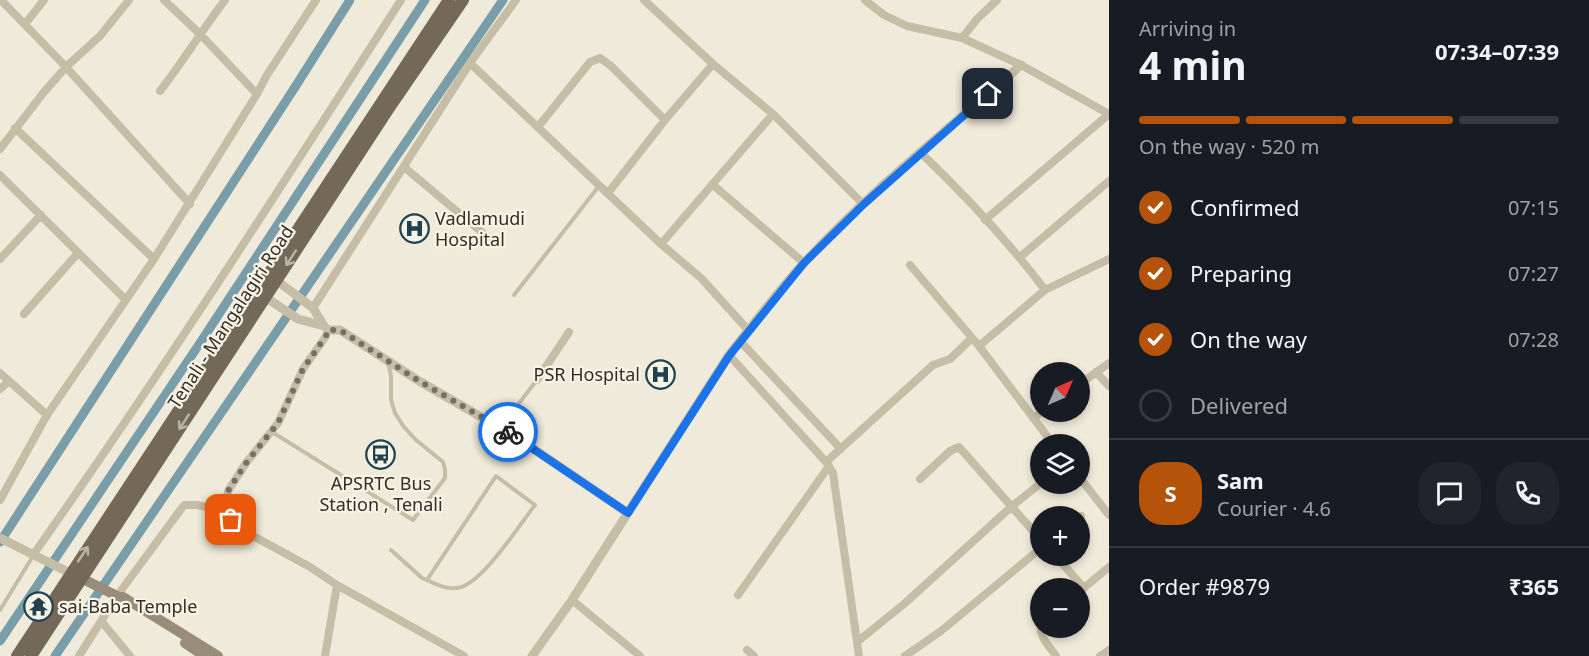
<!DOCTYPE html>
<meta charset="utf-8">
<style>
:root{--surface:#171b24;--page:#20242c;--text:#f1f3f6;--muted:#9ea1a6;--line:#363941;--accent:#b45309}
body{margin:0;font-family:"Noto Sans",sans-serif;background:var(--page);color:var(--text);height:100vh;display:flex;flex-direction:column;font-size:22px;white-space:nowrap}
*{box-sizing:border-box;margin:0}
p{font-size:20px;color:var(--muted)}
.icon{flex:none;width:33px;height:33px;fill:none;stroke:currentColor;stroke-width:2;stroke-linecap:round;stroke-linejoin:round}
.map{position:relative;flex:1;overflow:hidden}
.side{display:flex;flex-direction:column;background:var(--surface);width:480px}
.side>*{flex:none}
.needle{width:39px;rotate:45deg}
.fabs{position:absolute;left:1030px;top:362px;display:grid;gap:12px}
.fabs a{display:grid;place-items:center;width:60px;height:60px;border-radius:50%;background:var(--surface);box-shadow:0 3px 9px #0003;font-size:30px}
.pin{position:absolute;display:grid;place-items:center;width:51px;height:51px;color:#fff;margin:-26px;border-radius:12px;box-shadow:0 3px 9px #0006}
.courier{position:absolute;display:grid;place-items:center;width:60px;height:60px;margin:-30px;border:4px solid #1a73e8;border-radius:50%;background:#fff;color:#222;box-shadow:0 2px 8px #0007}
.summary em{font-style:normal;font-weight:700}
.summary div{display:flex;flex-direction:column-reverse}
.summary{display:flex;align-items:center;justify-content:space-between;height:102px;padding:0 30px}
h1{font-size:39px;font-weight:700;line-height:45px}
.bar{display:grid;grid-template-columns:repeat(4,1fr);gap:9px 6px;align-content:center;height:72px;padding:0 30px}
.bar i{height:8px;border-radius:4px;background:var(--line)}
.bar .current{background:var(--accent)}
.bar p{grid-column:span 4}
.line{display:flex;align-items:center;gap:15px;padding:0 30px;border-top:2px solid var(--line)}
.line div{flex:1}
.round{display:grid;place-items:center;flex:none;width:63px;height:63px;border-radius:24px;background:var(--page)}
ol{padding:0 30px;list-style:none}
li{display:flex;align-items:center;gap:18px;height:66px}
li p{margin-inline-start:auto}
li .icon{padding:6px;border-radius:50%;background:var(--accent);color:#fff;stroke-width:4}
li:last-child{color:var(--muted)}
li i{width:33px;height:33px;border:3px solid var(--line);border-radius:50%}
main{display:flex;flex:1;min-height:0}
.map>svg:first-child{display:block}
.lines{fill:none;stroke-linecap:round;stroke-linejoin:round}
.canal{stroke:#7a9daa;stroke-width:9}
.service{stroke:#c6bda6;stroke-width:4}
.minor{stroke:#c6bda6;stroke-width:8}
.tertiary{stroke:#c6bda6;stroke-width:9}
.secondary{stroke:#998c78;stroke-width:10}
.primary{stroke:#746859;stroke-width:12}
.oneway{stroke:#bcb4a6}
.done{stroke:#756f65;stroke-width:6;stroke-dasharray:0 10.8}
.route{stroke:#1a73e8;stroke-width:8}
.labels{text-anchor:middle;stroke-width:4.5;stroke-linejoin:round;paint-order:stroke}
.poi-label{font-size:18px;fill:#332d27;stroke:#f7f3e5;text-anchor:start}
.street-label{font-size:18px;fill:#332d27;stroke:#f7f3e5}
</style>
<main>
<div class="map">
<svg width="1109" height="656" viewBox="0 0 1109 656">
<rect width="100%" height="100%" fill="#efead9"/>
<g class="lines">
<!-- canal -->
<path class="canal" d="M0 542 297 84 350 0
M0 641 200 343 425 0
M55 656 503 0"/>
<!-- service -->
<path class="service" d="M514 295 599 186
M501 427 536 381
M272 432 413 520 445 478V469L443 462 416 440 404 427 395 413 391 400V376L388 362
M391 550 422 578C432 582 445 590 457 588 481 586 520 524 535 505L496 476 427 580
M0 610 33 556"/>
<!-- minor -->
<path class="minor" d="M1 0 66 67 190 204
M164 0 200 34 257 94
M644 0 713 64 773 114 863 204
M865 0 884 15 907 26 962 38 1021 65 1109 114 985 220
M25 24 44 0
M962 38 977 19 997 0
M470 63 661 244 701 278 748 330
M160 91C183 62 202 30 225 0
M538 127 590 62 600 58 611 66 665 120
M15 128 154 259
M0 149 44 92 66 67 100 36 129 0
M921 153C966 196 1008 241 1045 290
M404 167 490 239
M0 175 126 300
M712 184 804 263
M608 193 665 120 713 64
M661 244 773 114
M1020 257 1109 181
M0 259 41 215
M910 265 979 346 1053 444
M313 308 470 63 516 0
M24 314 78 253
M324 326 328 330 326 336 303 369 278 423 246 463 228 491 225 511 237 527 310 567 337 585 325 656
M740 341 841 449
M979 346 1045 290 1109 259
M729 355 826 462 833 473 859 656
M1096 372 1109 386
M0 373 47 415
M537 380 569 332
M1080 384 1109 363
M0 389 9 381
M1033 418 1043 411
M826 462 933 365 950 359 972 338
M1080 478 1109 515
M920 479 950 451 959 447 1041 540
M0 500 47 415 154 259 257 94 267 75 316 0
M1080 516H1081
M33 555C161 374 281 187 401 0
M1055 555 1084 588
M337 585 464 656
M1080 591 1109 567
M738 595 829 466
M572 600 640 656
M102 622 130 656
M1041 624C1038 636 1050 647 1056 656
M857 642 904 604 1011 507 1041 483
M747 650 754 656
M79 656 117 596 184 505H197L225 511
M905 656 941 631 1041 548
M1100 656 1109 650"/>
<!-- tertiary -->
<path class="tertiary" d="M272 277 313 308 324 326
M262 295 298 319 324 326
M328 330H340L419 381 519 439 628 513
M0 538 76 576
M532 656 572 600 729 355C753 325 777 292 804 263 869 192 949 129 1021 65"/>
<!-- secondary -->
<path class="secondary" d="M81 578 119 597H123L218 656
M185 643 204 656"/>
<!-- primary -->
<path class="primary" d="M17 656 449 0
M31 656 389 108 463 0"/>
</g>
<!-- one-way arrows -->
<defs><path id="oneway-shaft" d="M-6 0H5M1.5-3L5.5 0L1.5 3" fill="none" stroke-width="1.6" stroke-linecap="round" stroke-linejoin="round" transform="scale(1.5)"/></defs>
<g class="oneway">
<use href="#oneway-shaft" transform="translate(291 258) rotate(123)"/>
<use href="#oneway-shaft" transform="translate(184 422) rotate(123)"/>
<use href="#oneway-shaft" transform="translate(83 554) rotate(-56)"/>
</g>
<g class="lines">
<!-- done -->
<path class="done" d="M231 520 225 511 228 491 246 463 278 423 303 369 326 336 328 330H340L419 381 508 432"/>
<!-- route -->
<path class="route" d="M508 432 628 513 729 356 804 263 864 204 988 94"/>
</g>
<!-- icons -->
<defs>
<symbol id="hospital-ring" viewBox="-11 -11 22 22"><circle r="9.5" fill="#f7f3e5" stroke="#1f4251" stroke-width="1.5"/><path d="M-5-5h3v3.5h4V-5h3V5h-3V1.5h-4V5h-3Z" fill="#1f4251"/></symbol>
<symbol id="bus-ring" viewBox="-11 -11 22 22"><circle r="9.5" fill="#f7f3e5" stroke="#1f4251" stroke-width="1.5"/><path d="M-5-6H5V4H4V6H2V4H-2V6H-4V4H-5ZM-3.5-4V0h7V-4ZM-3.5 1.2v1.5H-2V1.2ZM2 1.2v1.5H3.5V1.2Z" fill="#1f4251"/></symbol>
<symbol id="temple-ring" viewBox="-11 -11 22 22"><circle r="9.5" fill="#f7f3e5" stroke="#1f4251" stroke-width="1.5"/><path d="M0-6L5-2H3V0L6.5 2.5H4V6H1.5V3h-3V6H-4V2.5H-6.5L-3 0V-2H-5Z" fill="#1f4251"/></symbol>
</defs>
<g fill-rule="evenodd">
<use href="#hospital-ring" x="398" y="212" width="33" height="33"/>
<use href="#hospital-ring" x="644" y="358" width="33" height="33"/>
<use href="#bus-ring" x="364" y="438" width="33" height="33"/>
<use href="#temple-ring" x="22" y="590" width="33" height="33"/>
</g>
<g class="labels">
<!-- poi labels -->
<g class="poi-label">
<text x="435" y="225">Vadlamudi<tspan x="435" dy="21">Hospital</tspan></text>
<text x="640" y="381" text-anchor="end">PSR Hospital</text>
<text x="381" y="490" text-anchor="middle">APSRTC Bus<tspan x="381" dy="21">Station , Tenali</tspan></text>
<text x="59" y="613">sai-Baba Temple</text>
</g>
<!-- street labels -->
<g class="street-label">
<text transform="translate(231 317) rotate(-57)" y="6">Tenali - Mangalagiri Road</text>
</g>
</g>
</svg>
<div class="fabs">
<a><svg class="needle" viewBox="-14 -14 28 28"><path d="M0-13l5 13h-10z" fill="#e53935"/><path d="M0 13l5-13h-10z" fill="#9ea1a6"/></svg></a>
<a><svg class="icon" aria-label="layers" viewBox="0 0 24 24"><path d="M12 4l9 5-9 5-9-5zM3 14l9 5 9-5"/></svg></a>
<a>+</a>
<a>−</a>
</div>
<div class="pin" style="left:231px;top:520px;background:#ea580c"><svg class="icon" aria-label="bag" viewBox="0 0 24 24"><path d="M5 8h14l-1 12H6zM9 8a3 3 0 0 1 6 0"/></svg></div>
<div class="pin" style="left:988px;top:94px;background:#1f2937"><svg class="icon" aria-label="home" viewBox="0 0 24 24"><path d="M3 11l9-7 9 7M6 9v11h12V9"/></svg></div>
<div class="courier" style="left:508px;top:432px"><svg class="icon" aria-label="bike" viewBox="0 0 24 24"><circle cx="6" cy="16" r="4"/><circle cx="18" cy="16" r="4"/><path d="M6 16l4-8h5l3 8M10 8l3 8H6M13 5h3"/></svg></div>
</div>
<section class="side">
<div class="summary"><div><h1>4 min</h1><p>Arriving in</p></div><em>07:34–07:39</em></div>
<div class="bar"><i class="current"></i><i class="current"></i><i class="current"></i><i></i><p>On the way · 520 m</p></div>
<ol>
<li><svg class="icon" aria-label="check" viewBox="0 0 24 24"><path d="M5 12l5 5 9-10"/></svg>Confirmed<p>07:15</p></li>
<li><svg class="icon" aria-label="check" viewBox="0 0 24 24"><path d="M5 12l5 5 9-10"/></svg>Preparing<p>07:27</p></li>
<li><svg class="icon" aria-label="check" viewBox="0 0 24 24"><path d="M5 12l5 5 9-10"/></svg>On the way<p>07:28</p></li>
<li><i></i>Delivered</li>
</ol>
<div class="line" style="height:108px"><b class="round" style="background:var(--accent);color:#fff">S</b><div><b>Sam</b><p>Courier · 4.6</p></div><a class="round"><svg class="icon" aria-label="chat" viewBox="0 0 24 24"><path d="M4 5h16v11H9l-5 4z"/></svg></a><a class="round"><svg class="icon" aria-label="phone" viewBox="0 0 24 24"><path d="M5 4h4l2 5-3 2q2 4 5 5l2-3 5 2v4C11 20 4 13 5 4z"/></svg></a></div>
<div class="line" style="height:78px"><div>Order #9879</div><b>₹365</b></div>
</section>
</main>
